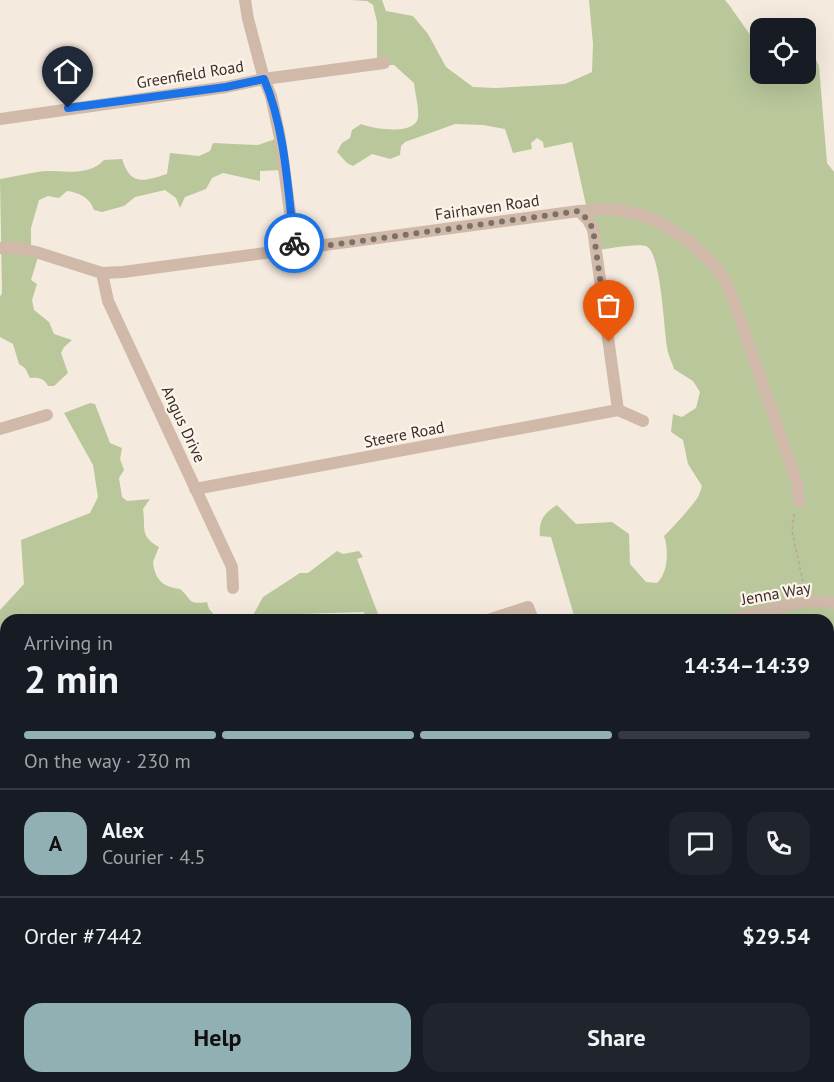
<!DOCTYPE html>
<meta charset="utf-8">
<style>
:root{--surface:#171b24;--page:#20242c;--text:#f1f3f6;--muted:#9ea1a6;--line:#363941;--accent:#90b0b4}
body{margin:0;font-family:"PT Sans",sans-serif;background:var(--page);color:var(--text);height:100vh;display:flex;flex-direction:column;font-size:22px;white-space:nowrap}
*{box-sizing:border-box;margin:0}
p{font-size:20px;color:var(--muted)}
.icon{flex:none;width:33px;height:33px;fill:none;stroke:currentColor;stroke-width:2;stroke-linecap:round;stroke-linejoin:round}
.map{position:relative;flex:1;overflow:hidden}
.details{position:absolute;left:0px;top:614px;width:834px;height:470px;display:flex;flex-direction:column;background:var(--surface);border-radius:18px 18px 0 0;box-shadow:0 6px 24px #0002}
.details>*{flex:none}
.buttons{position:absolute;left:750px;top:18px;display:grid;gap:12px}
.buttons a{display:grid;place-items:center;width:66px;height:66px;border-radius:12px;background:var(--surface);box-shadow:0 6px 24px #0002;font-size:30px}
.pin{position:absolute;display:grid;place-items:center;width:51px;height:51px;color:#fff;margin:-62px -26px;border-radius:50% 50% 50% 0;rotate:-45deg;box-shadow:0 0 6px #0007}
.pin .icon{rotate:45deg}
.courier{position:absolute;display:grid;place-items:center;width:60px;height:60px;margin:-30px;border:4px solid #1a73e8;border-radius:50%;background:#fff;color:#222;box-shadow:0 2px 8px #0007}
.headline em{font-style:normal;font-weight:800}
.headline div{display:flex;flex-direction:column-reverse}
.headline{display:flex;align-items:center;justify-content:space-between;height:102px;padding:0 24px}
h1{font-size:39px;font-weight:800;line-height:45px}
.bar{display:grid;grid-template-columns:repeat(4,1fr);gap:9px 6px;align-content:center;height:72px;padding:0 24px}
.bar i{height:8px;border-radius:4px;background:var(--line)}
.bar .on{background:var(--accent)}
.bar p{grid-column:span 4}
.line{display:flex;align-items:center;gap:15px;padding:0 24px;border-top:2px solid var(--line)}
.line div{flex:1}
.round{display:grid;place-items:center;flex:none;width:63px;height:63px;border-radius:18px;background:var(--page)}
.action{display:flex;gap:12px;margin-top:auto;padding:12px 24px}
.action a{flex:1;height:69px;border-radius:18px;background:var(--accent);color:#111;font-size:24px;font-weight:800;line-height:69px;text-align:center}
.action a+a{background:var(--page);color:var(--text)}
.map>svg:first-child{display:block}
.green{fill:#b9c79b}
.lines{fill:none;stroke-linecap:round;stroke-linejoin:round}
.path{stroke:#bca392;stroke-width:1.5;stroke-dasharray:3 3;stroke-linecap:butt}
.minor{stroke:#d0b9a8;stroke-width:12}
.done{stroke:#7c7068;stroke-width:6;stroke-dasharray:0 10.8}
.route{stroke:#1a73e8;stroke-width:8}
.labels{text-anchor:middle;stroke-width:4.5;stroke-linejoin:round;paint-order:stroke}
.street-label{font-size:16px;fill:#3b2e29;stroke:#fcf4eb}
</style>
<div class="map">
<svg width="834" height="1082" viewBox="0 0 834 1082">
<rect width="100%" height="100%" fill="#f5eade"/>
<!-- green -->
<path class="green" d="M350 0H382L386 11 413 16 428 34 446 67 473 87 496 88 565 84 592 72 593 44 589 0H725C737 14 747 34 760 44V74H806V50L812 51 819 66 827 163 834 172V909L828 911V620L575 619 551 537 540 536C538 521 545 512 557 505L576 524 612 522 629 534 630 564 646 582 657 583C668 573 669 550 664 536 668 533 697 501 699 495 700 492 701 489 702 486L688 464 683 440 671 432 673 414 682 417 696 408 700 392 693 381 674 369C672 362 668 355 667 347 664 330 661 251 646 246 636 243 608 249 596 250L572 142 544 148 543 142 537 138 531 143 532 149 513 153 505 129 483 125 455 124 405 142 401 146 400 155 390 159 372 154 353 166 347 163 337 152 342 143 350 138 352 130 361 124C373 129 416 136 418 117 419 107 415 93 414 83L394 65H377V22L373 5 367 1Z
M278 138 282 170 260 171V181L223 173 212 178 206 189 185 197 180 208 176 198 165 190 135 197 124 206 102 212 94 210C89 197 80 193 67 191L59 198 48 196 39 200 31 228V252L38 257 31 280 37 284 32 300 34 310 49 322 54 334 72 340 64 347 61 353 68 373 54 386H48C44 378 38 377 30 378L25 368 19 364 13 344 0 337V297L2 293 0 179C15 177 31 172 46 171 65 171 90 176 104 160L122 159C131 187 144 181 167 174L170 153 199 156 210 151 213 143 258 145Z
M90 403 95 404 110 443 122 448 120 459 124 470 119 478 122 497 127 501 150 499 143 509C146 528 139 536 159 547L153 562C155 580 163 587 180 589 193 600 187 605 207 602L209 609 218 619 6 620V681L0 679V610L24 584 21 540 90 513 98 497 93 465 64 413Z
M337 551 343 554 359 551 363 557 357 559 380 619H366L364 612 269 615 251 619 263 597 300 573H308Z
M828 930 834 931V1082H770L775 1077H828Z"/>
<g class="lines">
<!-- path -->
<path class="path" d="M794 514 792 531 805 591"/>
<!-- minor -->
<path class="minor" d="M245 0 248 19 264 79 271 96 280 138 295 250
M0 119 226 87 264 79 384 63
M579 211 588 220 593 229 618 410
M0 248H18L36 252 102 273 123 272 579 211 610 209 638 214 655 220 688 240 717 268 726 282 735 305 797 483 799 502
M102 273 108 301 232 567 233 588
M618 410 643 421
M0 429 47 415
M195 489 618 410
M488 620 528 607 533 620
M725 620 807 601 834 603
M0 780H6
M0 897H6
M0 958H6
M0 985 6 984
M23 1077V1082
M45 1077V1082
M198 1077V1082
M229 1077V1082
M306 1077V1082
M356 1077 357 1082
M601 1082 636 1077"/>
</g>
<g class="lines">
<!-- done -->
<path class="done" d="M294 243 295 250 579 211 588 220 593 229 609 342"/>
<!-- route -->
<path class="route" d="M68 108 226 87 264 79C285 128 288 190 294 243"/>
</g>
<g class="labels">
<!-- street labels -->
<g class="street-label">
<text transform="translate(190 74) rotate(-9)" y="6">Greenfield Road</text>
<text transform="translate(487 207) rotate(-8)" y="6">Fairhaven Road</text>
<text transform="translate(184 424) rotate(65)" y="6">Angus Drive</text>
<text transform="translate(404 434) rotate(-11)" y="6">Steere Road</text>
<text transform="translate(776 593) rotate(-10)" y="6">Jenna Way</text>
</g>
</g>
</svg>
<div class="buttons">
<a><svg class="icon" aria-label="locate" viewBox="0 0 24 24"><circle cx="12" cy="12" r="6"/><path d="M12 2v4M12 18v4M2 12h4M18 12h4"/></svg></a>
</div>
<div class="pin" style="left:609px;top:342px;background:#ea580c"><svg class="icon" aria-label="bag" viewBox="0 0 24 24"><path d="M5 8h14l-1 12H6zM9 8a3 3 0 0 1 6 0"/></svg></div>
<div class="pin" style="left:68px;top:108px;background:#1f2937"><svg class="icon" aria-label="home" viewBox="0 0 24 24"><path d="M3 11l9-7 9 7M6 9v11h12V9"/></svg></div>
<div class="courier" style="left:294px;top:243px"><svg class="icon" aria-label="bike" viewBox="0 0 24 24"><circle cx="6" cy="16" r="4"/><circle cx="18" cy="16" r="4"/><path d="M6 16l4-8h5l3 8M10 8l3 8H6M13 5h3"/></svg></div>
<section class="details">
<div class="headline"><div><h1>2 min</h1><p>Arriving in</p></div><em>14:34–14:39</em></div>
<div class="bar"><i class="on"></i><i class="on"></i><i class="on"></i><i></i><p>On the way · 230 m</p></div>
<div class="line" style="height:108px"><b class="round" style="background:var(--accent);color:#111">A</b><div><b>Alex</b><p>Courier · 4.5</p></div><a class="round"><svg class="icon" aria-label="chat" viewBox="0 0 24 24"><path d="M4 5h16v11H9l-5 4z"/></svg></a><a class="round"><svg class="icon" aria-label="phone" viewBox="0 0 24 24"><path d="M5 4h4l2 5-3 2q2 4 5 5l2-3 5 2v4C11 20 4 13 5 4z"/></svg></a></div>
<div class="line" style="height:78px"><div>Order #7442</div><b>$29.54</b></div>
<div class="action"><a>Help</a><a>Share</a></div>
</section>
</div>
